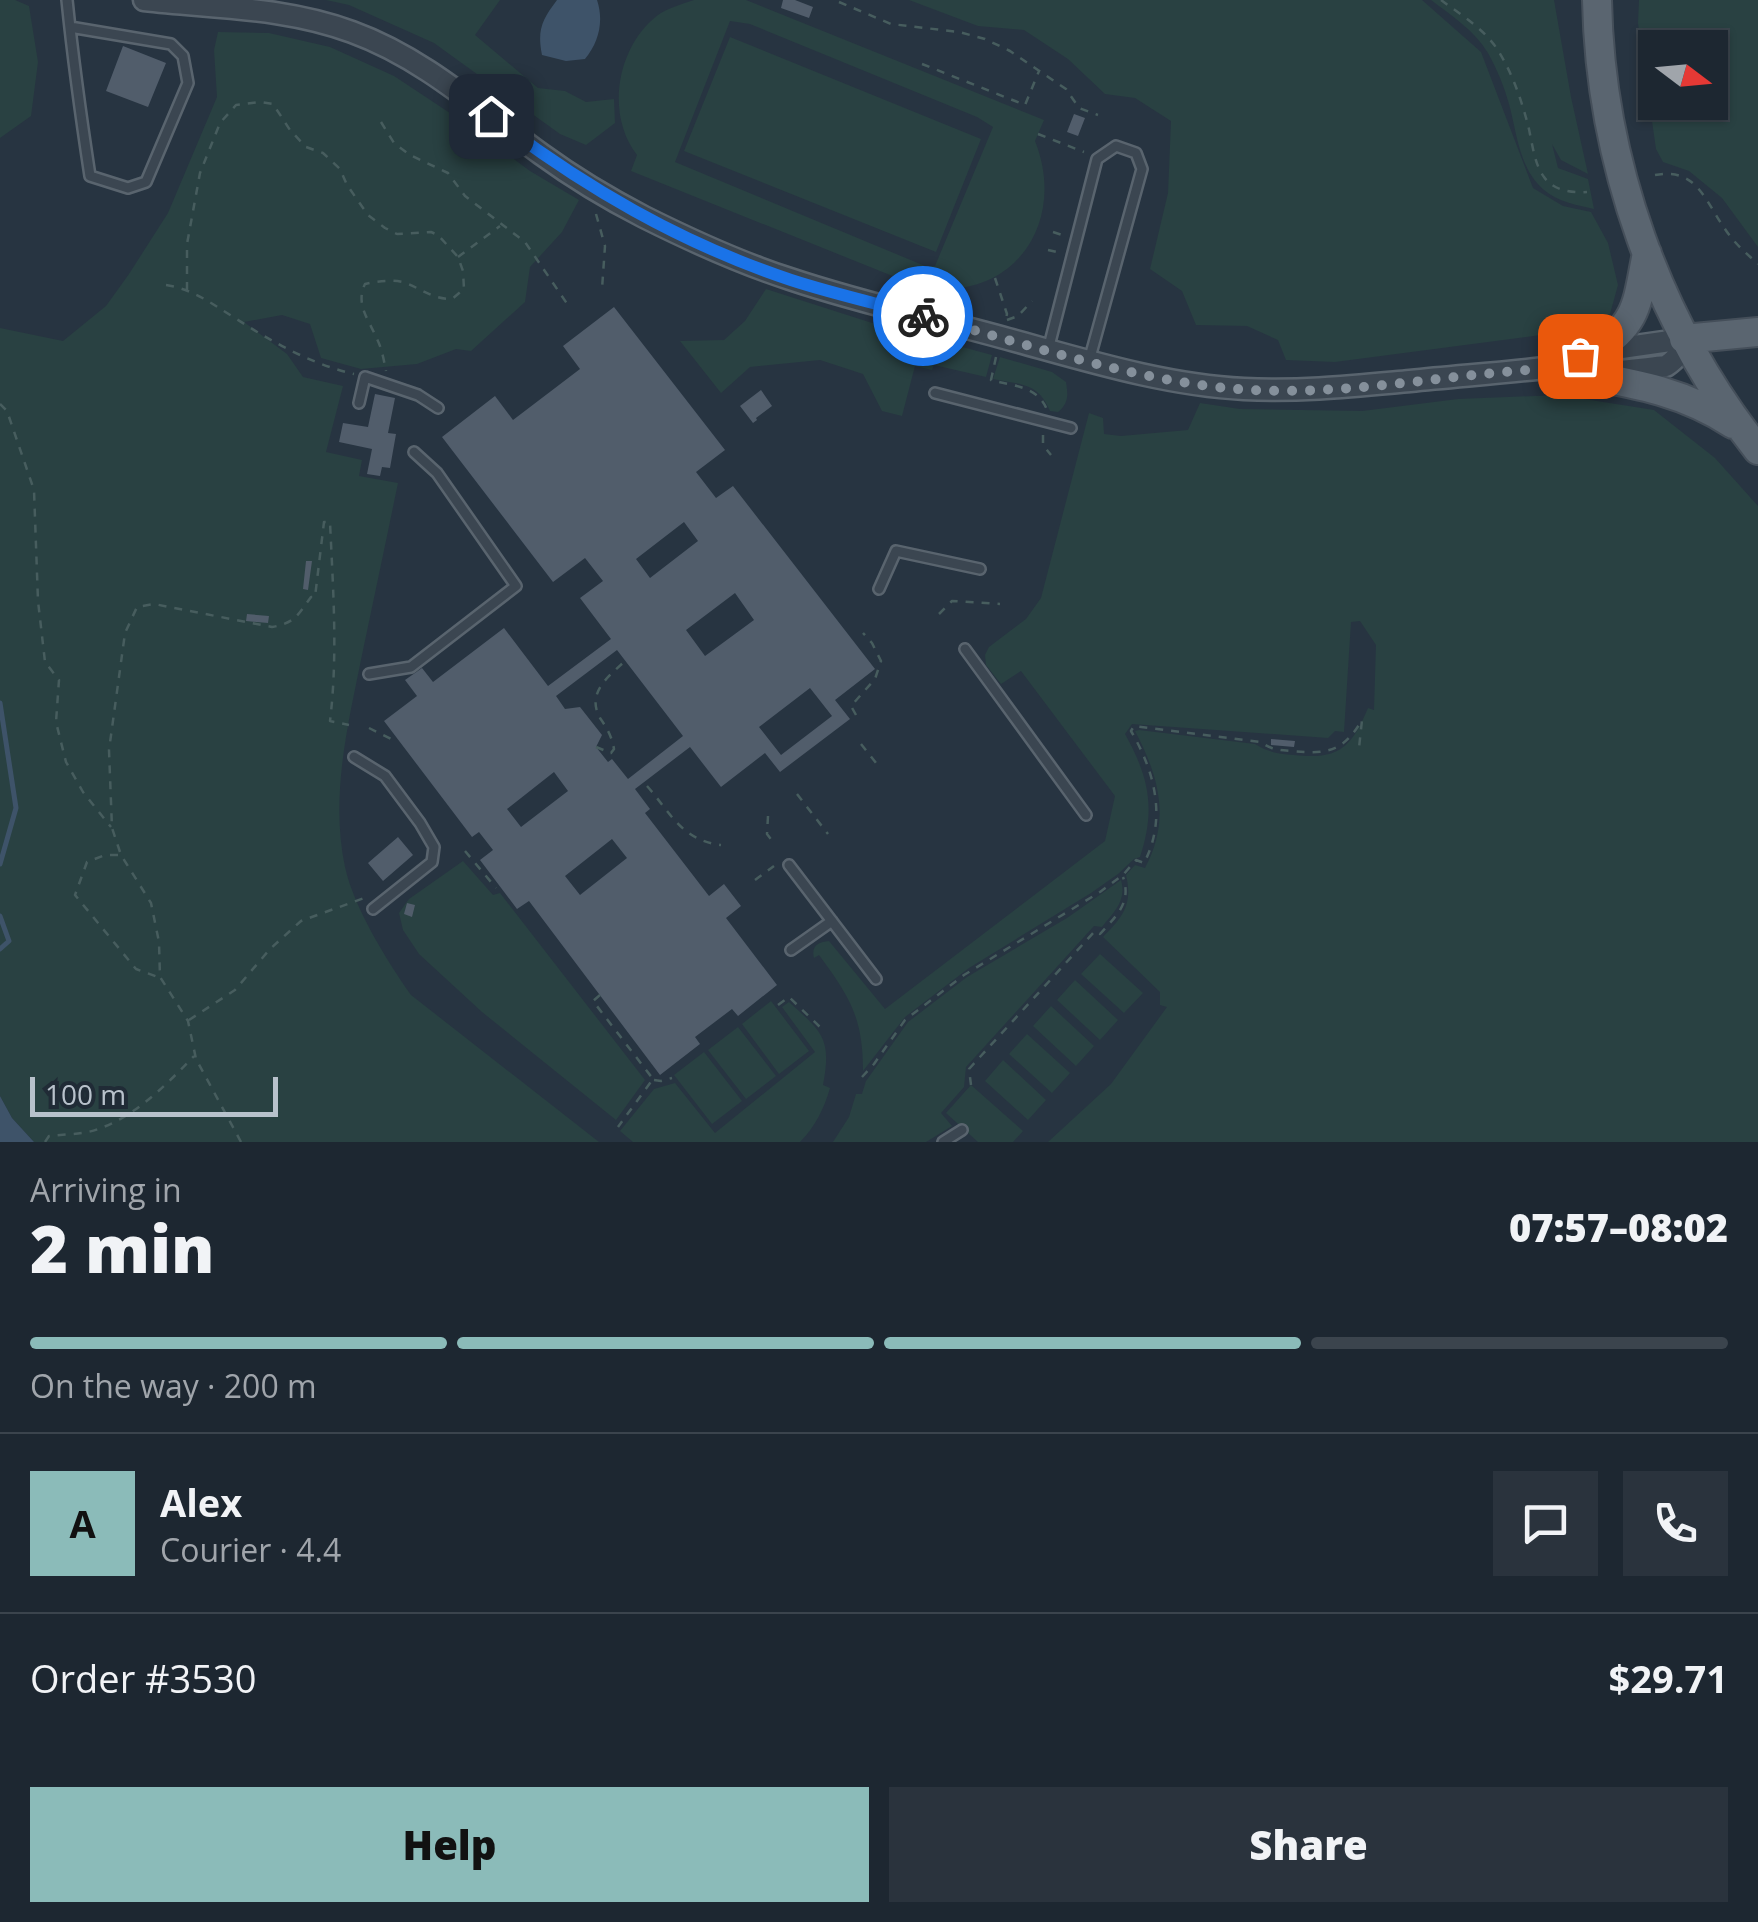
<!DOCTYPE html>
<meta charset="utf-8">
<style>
:root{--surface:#1d2731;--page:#2a333d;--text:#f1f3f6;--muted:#a0a5ab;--line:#3b444d;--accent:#8bbbb9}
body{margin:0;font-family:"Open Sans",sans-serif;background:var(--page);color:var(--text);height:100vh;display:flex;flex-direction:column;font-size:38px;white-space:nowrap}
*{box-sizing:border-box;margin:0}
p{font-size:32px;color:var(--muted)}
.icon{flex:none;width:55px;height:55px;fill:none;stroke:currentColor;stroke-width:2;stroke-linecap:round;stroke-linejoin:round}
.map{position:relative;height:1142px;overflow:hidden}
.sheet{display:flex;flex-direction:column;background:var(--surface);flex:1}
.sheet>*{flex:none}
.needle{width:65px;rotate:106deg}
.controls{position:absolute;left:1638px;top:30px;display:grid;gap:20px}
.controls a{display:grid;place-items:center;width:90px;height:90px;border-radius:0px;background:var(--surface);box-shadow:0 2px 8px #0004,0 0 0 2px var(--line);font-size:50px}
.scale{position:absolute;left:30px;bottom:25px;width:248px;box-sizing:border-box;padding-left:10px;border:5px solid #b8c1cb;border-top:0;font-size:28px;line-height:35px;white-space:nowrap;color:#b8c1cb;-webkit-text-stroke:8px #202b36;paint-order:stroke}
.pin{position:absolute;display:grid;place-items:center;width:85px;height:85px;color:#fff;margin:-42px;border-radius:20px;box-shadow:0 5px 15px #0006}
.courier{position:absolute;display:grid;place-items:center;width:100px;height:100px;margin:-50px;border:8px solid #1a73e8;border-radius:50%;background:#fff;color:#222;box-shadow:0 2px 12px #0007}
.head em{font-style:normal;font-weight:800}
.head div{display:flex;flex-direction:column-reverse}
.head{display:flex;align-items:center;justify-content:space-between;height:170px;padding:0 30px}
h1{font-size:65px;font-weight:800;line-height:75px}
.bar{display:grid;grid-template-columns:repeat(4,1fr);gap:15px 10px;align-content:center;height:120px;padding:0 30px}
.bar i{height:12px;border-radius:8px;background:var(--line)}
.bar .selected{background:var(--accent)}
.bar p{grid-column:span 4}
.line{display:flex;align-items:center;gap:25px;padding:0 30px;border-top:2px solid var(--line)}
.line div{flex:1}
.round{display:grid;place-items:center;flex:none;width:105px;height:105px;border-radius:0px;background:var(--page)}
.cta{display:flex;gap:20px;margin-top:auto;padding:20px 30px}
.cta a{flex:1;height:115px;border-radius:0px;background:var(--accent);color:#111;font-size:40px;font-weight:800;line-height:115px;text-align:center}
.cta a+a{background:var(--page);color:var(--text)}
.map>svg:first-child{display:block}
.green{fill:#294142;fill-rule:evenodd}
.water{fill:#3e5369}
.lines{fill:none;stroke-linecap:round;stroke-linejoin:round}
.stream{stroke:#3e5369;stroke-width:5}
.building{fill:#515d6b;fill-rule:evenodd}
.service-casing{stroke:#59646e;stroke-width:14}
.tertiary-casing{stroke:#59646e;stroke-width:25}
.primary-casing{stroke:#454f5a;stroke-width:32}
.path{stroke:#475d5e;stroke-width:2.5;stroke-dasharray:8 8;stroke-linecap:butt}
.service{stroke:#3b4651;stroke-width:9}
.tertiary{stroke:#3b4651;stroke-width:20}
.primary{stroke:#5a6570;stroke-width:28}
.done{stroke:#85909b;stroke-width:10;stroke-dasharray:0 18}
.route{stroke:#1a73e8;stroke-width:12}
</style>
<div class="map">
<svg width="1758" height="1142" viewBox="0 0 1758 1142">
<rect width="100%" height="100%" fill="#273441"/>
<!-- green -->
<path class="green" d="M0 0H15L29 6 38 62 31 116 0 138Z
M326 0H500L475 35 538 88 565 91 586 102 614 99 615 123 586 145 560 134 434 43 349 5Z
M694 0H746L1044 120 1035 141C1069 226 1008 308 915 285L631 171 637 155C605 114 617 46 658 15 668 8 682 4 694 0ZM730 21 750 24 977 117 993 127 935 266H925L675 162Z
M909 0H1422L1481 52 1533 188 1563 206 1591 212 1608 243 1618 285 1610 314 1586 329 1335 362 1286 360 1278 340 1247 326 1196 325 1182 291 1150 269 1168 193 1171 121 1135 98 1105 94 1068 59 1024 30 978 26Z
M1431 0H1554L1571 97 1588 174 1561 160 1552 144 1558 168 1588 179 1594 209C1577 205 1558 202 1544 190 1519 169 1517 133 1509 104 1504 86 1497 69 1488 53 1474 30 1452 16 1431 0Z
M1639 0H1758V247L1722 198 1689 171 1663 162 1656 149 1638 23ZM1655 48H1710V102H1655Z
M218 32 269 33 330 47 394 76 468 125 530 171 579 200 562 232 530 267 525 302 471 351 456 349 417 364 361 369 321 358 310 324 282 315 244 322 287 354 303 377 343 386 326 452 362 460 359 476 398 483C386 541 374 598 362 655 348 725 330 796 345 867 354 908 387 961 411 995L599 1142H34L12 1118 0 1096V328L63 341 106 306 129 274 168 213 217 97 214 50Z
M730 37 981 139 936 252 684 151Z
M766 289 869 322 992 355 986 377 934 365 932 370 915 366 902 416 882 411 863 374 820 360 750 367 721 393 680 341 724 340 745 321Z
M1000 357 1052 372 1066 382C1068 395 1069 403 1058 412L1050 411C1038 382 1021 385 993 379Z
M1559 395 1654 410 1715 458 1758 506V1142H1048L1111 1084 1167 1007 1160 1005V992L1103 937C1123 917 1133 904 1126 875L1135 865 1145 868C1171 819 1159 777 1135 731L1139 730 1255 744C1268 752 1278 754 1294 755 1339 760 1351 748 1368 708L1374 710 1376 645 1360 621 1351 622 1344 732 1335 731 1328 738 1132 724 1125 734C1149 777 1156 809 1140 857L1134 859 1118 874 1091 893 969 968 905 1017 863 1071C863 1018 850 997 819 955L814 958C811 946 818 942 829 941L885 1009 1105 841 1115 796 1021 671 1001 684 986 665 985 655 989 647 1026 619 1041 598 1089 413 1103 418 1104 434 1121 436 1188 430 1200 403 1240 409 1362 411 1458 399Z
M463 861 493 895 500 893 645 1080 616 1120 482 1012 419 954 403 930 399 913 409 899Z
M1121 880C1127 901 1114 912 1102 927L1094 926 966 1067 964 1087 941 1113 952 1126 926 1142H833L849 1117 856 1094H862L866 1081 908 1022 967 977 1067 918Z
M1100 954 1143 993 1124 1013 1081 974Z
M1075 980 1118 1020 1100 1040 1057 1000Z
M771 1001 809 1051 779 1074 742 1024Z
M789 1002C822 1032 832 1038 823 1085L830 1088C824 1109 815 1127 800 1142H633L620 1131 654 1089 675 1083 715 1133 815 1052 782 1007Z
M1051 1006 1094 1046 1076 1066 1033 1026Z
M738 1027 776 1076 746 1099 708 1050Z
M1027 1034 1070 1073 1052 1093 1009 1054Z
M704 1052 742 1101 712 1124 674 1075Z
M1003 1060 1046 1100 1028 1120 985 1081Z
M971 1085 1023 1131 1013 1142H978L946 1113Z"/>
<!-- water -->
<path class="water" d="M557 0H597C604 21 599 42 585 59L566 61 542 55C537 30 542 20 557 0Z
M0 1096 12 1118 34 1142H0Z"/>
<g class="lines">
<!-- stream -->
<path class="stream" d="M0 703 16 808 0 864
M0 916 9 941 0 949"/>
</g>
<!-- building -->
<path class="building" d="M783 0H795L813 7 809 18 781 8Z
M123 46 166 63 148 107 106 91Z
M1074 114 1085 118 1078 136 1067 132Z
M614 307 725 450 696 472 716 498 733 486 875 669 835 700 850 719 780 772 765 753 721 787 690 747 635 789 650 809 645 813 709 896 724 884 741 906 726 918 777 985 738 1016 732 1009 695 1037 700 1044 660 1075 529 901 517 909 480 860 493 850 479 832 472 837 384 721 417 696 405 680 422 668 433 682 504 628 548 686 611 639 580 598 603 581 585 558 553 582 442 437 495 396 513 420 580 369 563 346ZM684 522 698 541 650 578 636 559ZM735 593 754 620 705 656 686 630ZM617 650 683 736 628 779 612 759 608 762 596 747 602 735 580 707 565 709 556 696ZM810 688 832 716 781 755 759 727ZM554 772 568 791 521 827 507 809ZM612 839 627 858 580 895 565 876Z
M761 390 772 406 756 418 757 420 753 423 740 406Z
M375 394 395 398 388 433 396 434 390 468 382 467 380 476 367 474 372 449 339 442 343 423 368 427Z
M306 561H312L308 590 303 589Z
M247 614 269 616 268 623 246 621Z
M1271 739 1295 741 1294 747 1271 745Z
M398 837 413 855 383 881 368 863Z
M407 903 415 905 412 917 404 914Z"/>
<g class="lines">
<defs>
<path id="service" d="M67 0C73 59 81 117 90 176L128 188 146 182 188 83 183 56 171 44 70 27
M1048 350 1097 159 1116 146 1136 153 1142 169 1089 361
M935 393 1071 428
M359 403 365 377 418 395 438 408
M879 589 896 551 980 569
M965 649 1086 815
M369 674 411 667 516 586 437 473 414 452
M354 757 385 776 420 823 434 847 432 862 373 909
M789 865 876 979
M791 950 832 921
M943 1142 962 1130"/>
<path id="tertiary" d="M144 0C214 8 285 7 352 32 424 58 480 110 541 154 574 178 609 199 644 217 692 241 740 263 790 279 861 303 936 319 1008 339 1085 360 1164 385 1244 389 1300 392 1355 386 1410 381 1457 376 1505 373 1553 367 1591 377 1627 370 1666 366 1678 358 1681 352 1684 339L1593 352 1553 367"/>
<path id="primary" d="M1597 0C1600 161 1658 324 1758 450
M1684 339 1758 332
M1593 352C1639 324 1637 302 1647 253
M1581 374C1637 384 1684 392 1733 424"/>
</defs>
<!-- service casing -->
<use href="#service" class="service-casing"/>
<!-- tertiary casing -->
<use href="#tertiary" class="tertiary-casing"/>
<!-- primary casing -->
<use href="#primary" class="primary-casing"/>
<!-- path -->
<path class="path" d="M1441 0C1461 15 1486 30 1499 52 1513 75 1521 99 1528 125 1532 141 1534 164 1544 177 1554 191 1572 193 1587 192
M839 2 891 24 959 32 985 39 1010 51 1066 89 1079 108 1098 115
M922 64 1025 105 1039 71
M381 122 394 143 410 155 448 173 465 196 525 242 570 308
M1038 134 1084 152
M1655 175C1697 167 1705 201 1725 229 1734 243 1746 253 1758 264
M596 214 605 246 602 289
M1053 232 1065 236
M1048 250 1061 253
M458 257 500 226
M995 278 1007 314 1006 318
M166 285C193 289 212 304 235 318 272 342 311 364 354 374
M187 290V244L200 173 220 123 236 105 260 102 273 104 290 130 306 147 323 153 340 169 347 185 368 215 385 228 397 234 431 232 438 235 458 257 463 271 464 289 452 299C433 299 423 290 406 283 393 279 378 281 365 284 355 304 369 320 377 339 382 349 384 361 386 371
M1007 320 1018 316 1032 301
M996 357 991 380C1013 386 1038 386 1047 410
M0 404 7 411 34 490 38 601 45 662 59 680 56 722 66 762 83 792 111 827
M1043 435V445L1051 455
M939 614 952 601 1000 604
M856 715 851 706 875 679 881 661 872 643 863 633
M369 728 391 739
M861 744 876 763
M596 747 611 753 614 749C612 737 607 728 600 718 586 693 608 677 625 661
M647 786C671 813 681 840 721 845
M797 794 828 834
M768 816 767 834 773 842
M465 851 496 888
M118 855H105L87 862 75 895 136 969 158 977
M755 880 774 866
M600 995 593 1001 653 1079 618 1127
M778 1005 789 997 820 1027 826 1028
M189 1020 235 990 270 949 301 921 364 898
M862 1077 874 1064 905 1020 964 975 1100 892 1123 875 1136 860 1144 863C1167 819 1155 772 1131 731L1134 726 1261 742C1271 750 1280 750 1292 751 1327 755 1344 751 1362 720L1359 748
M654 1080 661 1081 672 1078
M971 1085 969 1069 1095 931 1100 934C1116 916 1132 903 1123 877
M45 1142 49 1136C65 1134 83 1135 98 1129 136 1116 166 1085 194 1056
M241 1142 196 1059 188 1021 160 977 159 942 151 903 121 855 112 828 109 750 125 633 137 607 154 604 272 627C295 623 298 615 311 597H315L324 522H330C333 589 338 655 330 721L349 725"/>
<!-- service -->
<use href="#service" class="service"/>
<!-- tertiary -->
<use href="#tertiary" class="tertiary"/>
<!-- primary -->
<use href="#primary" class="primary"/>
</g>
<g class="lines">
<!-- done -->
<path class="done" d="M923 316C1023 343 1135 381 1237 389 1334 397 1432 377 1528 370L1552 368 1580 356"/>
<!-- route -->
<path class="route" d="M491 116C584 187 680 243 791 280 834 294 879 304 923 316"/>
</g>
</svg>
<div class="controls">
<a><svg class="needle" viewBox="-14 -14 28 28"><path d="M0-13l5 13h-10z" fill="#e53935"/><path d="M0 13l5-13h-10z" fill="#a0a5ab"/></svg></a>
</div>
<div class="scale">100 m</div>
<div class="pin" style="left:1580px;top:356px;background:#ea580c"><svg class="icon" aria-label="bag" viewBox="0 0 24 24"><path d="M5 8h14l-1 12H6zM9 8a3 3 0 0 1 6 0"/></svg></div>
<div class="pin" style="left:491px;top:116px;background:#1f2937"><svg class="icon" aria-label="home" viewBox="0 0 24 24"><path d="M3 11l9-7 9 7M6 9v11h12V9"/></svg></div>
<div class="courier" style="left:923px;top:316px"><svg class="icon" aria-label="bike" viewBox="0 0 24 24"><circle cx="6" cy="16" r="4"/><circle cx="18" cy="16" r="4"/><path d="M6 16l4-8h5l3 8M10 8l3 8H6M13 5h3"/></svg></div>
</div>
<section class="sheet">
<div class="head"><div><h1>2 min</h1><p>Arriving in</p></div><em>07:57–08:02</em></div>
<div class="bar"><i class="selected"></i><i class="selected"></i><i class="selected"></i><i></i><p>On the way · 200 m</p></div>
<div class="line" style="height:180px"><b class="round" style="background:var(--accent);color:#111">A</b><div><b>Alex</b><p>Courier · 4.4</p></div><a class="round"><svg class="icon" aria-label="chat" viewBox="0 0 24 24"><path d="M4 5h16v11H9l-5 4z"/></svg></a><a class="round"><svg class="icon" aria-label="phone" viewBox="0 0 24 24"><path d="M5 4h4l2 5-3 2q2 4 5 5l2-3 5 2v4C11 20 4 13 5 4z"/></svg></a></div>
<div class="line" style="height:130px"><div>Order #3530</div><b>$29.71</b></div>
<div class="cta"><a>Help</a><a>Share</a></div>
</section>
